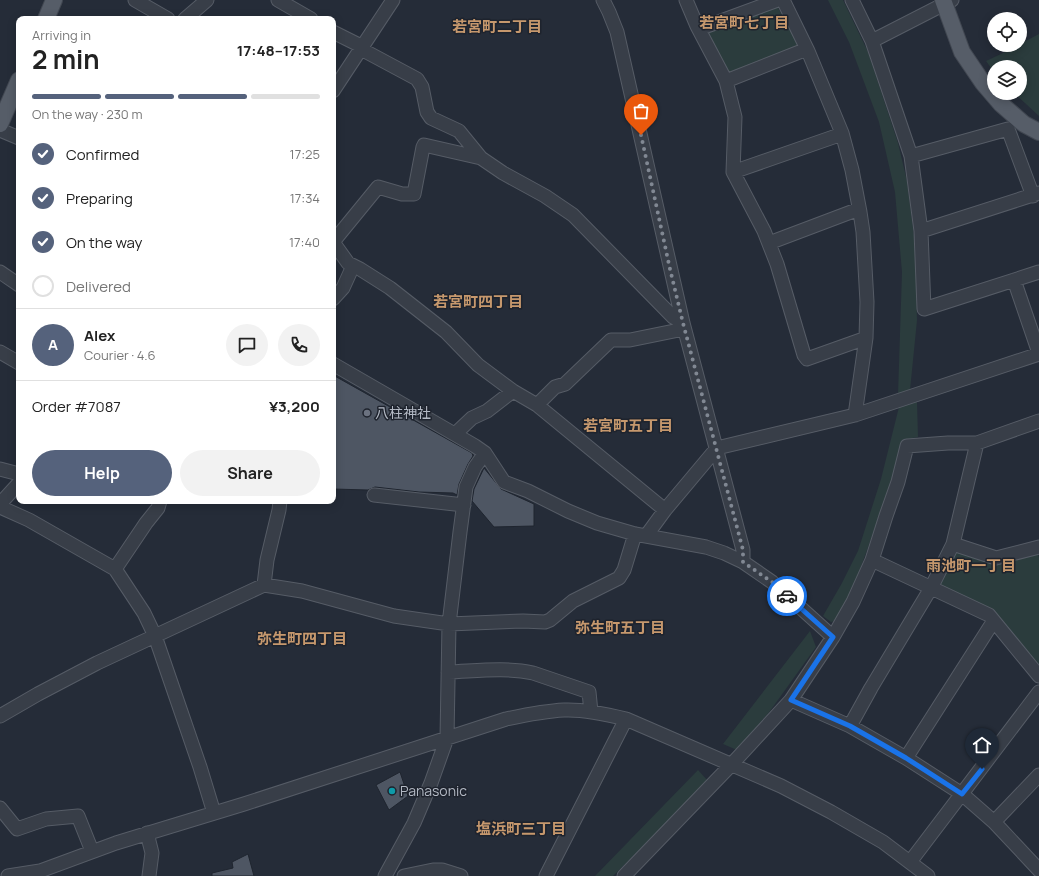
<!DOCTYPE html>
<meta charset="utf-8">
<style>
:root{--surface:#fff;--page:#f2f2f2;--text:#222;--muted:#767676;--line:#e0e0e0;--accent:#55627c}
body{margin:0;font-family:Manrope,"Noto Sans JP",sans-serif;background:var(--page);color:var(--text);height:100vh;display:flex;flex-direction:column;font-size:15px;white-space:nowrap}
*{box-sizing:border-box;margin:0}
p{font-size:13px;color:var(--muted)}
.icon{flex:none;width:22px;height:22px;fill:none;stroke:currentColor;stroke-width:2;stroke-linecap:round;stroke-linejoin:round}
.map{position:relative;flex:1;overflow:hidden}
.drawer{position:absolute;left:16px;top:16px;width:320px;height:488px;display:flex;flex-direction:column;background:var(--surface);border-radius:8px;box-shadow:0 2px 10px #0003}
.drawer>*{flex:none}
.buttons{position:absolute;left:987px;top:12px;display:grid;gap:8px}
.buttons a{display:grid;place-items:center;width:40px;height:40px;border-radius:50%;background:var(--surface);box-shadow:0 2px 10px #0003;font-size:20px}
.pin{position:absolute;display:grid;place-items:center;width:34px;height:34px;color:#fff;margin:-41px -17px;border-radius:50% 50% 50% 0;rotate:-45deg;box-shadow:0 0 4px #0007}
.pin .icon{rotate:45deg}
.courier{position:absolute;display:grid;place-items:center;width:40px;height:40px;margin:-20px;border:3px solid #1a73e8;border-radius:50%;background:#fff;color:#222;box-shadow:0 1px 5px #0007}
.head em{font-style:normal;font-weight:700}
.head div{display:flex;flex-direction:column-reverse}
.head{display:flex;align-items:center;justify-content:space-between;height:68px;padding:0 16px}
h1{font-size:26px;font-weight:700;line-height:30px}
.bar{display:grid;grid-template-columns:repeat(4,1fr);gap:6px 4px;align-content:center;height:48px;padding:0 16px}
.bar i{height:5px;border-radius:3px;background:var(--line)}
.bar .active{background:var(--accent)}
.bar p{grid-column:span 4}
.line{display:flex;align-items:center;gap:10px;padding:0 16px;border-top:1px solid var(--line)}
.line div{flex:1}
.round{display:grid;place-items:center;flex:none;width:42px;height:42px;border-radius:21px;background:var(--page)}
ol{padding:0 16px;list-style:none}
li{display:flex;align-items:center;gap:12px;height:44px}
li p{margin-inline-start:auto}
li .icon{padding:4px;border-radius:50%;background:var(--accent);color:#fff;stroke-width:4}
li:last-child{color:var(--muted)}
li i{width:22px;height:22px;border:2px solid var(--line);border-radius:50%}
.primary-button{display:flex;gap:8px;margin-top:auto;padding:8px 16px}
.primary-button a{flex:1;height:46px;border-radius:24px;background:var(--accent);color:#fff;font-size:16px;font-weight:700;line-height:46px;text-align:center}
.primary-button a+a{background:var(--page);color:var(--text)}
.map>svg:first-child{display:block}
.green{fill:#2b3c3d}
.building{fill:#4e5663;stroke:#1f252f}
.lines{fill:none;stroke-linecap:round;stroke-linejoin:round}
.minor-casing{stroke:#565c66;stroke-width:15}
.major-casing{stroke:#414751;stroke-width:18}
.minor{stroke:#383e48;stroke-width:13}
.major{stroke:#565d68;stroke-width:16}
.done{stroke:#818893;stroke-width:4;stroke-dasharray:0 7.2}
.route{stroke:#1a73e8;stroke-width:5}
.worship-dot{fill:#6b7280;stroke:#1e232d;stroke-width:1.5}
.culture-dot{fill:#0f9aa8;stroke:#1e232d;stroke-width:1.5}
.labels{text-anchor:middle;stroke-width:3;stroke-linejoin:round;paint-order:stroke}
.poi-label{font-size:14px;fill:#b3b9c4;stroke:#1e232d;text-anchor:start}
.neighbourhood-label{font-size:15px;font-weight:bold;fill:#c6986d;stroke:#1e232d}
</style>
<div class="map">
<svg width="1039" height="876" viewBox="0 0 1039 876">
<rect width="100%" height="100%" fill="#252c38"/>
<!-- green -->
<path class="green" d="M828 0H843L868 52 898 143 907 181 915 243 917 320 910 390 898 395 902 272 895 192 879 122 849 42Z
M777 6 801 49 727 73 704 32Z
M1039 34V116L1014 93H1020V67H994V72L986 61 1020 45V44Z
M917 402 918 437 902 440 894 476 851 594 836 621 831 622 823 616 842 583 858 551 881 479 899 407Z
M955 549 994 562 1037 551 1039 558V678L991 613 935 587Z
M810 631 816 647 770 711 737 750 723 744Z
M698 770 708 781 613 876H595Z"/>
<!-- building -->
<path class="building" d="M333 375 472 453 473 456 468 464 459 484 457 495 453 493 419 492 375 487 368 490 333 489Z
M484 468 501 489 534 504V526L494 527 472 501 474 489Z
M400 772 408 796 389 810 376 785Z
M248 854 254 876H212V873L233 868 232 862Z"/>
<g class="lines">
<defs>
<path id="minor" d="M135 0 168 19
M278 0 311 19
M603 0 609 12 617 32 683 323 743 550V562
M686 0 697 26 726 81 735 117 733 172 764 231 777 264 804 355 807 359 866 338
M783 0 808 51 842 133 852 170 860 212 863 232 867 302 866 338 855 415
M852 0 872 41 911 156 921 231 924 309 1039 272
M185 19 207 0
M699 29 778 0
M333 32 363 47
M872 41 952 0
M361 49 417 79 422 87 427 112 431 118 459 131 481 158 503 173 545 196 573 215 673 317 683 323
M726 81 807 49
M333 91 393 0
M0 130 19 138
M911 156 1008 129 1033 196
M733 172 842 134
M921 231 1039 193
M333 242 348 263 360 269 390 288 446 332 478 365 513 391 537 405 665 510
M333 242 378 187 402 194H414L423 147 424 145 481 158
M769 243 859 209
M0 272 19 285
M1014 280 1039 353
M333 299 343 288 353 266
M0 352 19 363
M333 364 475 446 485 453 504 482 528 491 568 511 597 523 635 534 706 547 724 553 743 562 772 582 833 637
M537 405 555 387 565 384 611 340H630L684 329
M455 434 472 418 487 411 513 391
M0 469 19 474
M374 495 464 505
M0 504 19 483
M0 507 29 520 115 569 144 613 155 636 200 767 214 813
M646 536 665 510 717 448 855 415 1039 354
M953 544 996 558 1039 547
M872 560 989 615 1039 676
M115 569 146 523 158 508 160 501
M264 585 267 560 279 510 280 501
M448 672C476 671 506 667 533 673L589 692 591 712
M791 700 833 637 853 602 872 560 886 516 898 482 907 446 948 443H977L1039 421
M0 716 38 694 97 663 264 585 302 591 394 616 449 624 523 621 545 622 550 620 573 601 619 578 624 570 635 534
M850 726 871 688 931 588 953 544 977 443
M906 758 993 622
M0 808 17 829 46 819 78 816 92 851
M994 822 1039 775
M147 833 152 853 149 876
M910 862 1039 692
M8 876 40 871 116 843 244 804 506 719C525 715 544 711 564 710 584 709 606 714 626 719L781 786 831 812 883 842 928 876
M385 876 414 823 431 783 447 738 449 624 460 532 466 487 475 467 485 453
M404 876 433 870H442L461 876
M546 876 626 719
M624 876 731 765 791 700 850 726 906 758 962 794 994 822 1039 870"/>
<path id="major" d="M943 0 962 52 983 83 1001 104 1024 124 1039 132
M46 19 54 0
M0 124 19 80"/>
</defs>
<!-- minor casing -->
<use href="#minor" class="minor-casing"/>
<!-- major casing -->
<use href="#major" class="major-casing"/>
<!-- minor -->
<use href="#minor" class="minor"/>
<!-- major -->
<use href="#major" class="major"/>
</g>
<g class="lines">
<!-- done -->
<path class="done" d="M641 135 670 269 683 323 743 550V562L772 582 787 596"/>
<!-- route -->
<path class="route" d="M787 596 833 637 791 700 850 726 906 758 962 794 982 769"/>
</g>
<!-- markers -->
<circle class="worship-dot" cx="367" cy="413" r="4"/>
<circle class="culture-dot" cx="392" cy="791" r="4"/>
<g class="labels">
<!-- poi labels -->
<g class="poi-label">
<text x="375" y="418">八柱神社</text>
<text x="400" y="796">Panasonic</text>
</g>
<!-- neighbourhood labels -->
<g class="neighbourhood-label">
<text x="744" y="28">若宮町七丁目</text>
<text x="497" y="32">若宮町二丁目</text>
<text x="478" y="307">若宮町四丁目</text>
<text x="628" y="431">若宮町五丁目</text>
<text x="971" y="571">雨池町一丁目</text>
<text x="620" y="633">弥生町五丁目</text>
<text x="302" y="644">弥生町四丁目</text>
<text x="521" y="834">塩浜町三丁目</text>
</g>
</g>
</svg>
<div class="buttons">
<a><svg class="icon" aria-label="locate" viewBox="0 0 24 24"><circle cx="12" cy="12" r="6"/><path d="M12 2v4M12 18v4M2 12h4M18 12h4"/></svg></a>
<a><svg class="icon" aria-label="layers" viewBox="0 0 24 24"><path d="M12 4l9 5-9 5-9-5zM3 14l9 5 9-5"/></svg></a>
</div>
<div class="pin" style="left:641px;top:135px;background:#ea580c"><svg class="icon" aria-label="bag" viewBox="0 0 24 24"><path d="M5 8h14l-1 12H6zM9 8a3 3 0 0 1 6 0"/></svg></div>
<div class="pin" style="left:982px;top:769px;background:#1f2937"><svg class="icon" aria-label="home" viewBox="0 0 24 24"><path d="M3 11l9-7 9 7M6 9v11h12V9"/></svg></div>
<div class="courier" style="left:787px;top:596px"><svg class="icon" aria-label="car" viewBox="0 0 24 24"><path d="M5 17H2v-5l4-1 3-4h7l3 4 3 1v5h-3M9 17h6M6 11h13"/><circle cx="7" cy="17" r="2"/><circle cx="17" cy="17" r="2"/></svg></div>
<section class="drawer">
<div class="head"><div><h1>2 min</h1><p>Arriving in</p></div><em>17:48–17:53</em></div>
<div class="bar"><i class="active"></i><i class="active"></i><i class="active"></i><i></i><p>On the way · 230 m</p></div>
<ol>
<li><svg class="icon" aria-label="check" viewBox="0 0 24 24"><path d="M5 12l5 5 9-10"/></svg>Confirmed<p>17:25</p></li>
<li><svg class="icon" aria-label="check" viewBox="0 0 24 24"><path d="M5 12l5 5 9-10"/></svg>Preparing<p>17:34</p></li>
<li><svg class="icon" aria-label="check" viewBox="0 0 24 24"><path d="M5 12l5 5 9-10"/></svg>On the way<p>17:40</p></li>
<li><i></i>Delivered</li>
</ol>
<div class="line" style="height:72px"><b class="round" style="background:var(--accent);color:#fff">A</b><div><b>Alex</b><p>Courier · 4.6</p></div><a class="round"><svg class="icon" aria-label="chat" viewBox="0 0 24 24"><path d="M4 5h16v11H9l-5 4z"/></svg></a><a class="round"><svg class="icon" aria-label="phone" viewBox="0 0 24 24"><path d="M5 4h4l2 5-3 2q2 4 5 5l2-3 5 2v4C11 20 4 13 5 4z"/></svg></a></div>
<div class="line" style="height:52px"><div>Order #7087</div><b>¥3,200</b></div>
<div class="primary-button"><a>Help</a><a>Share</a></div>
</section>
</div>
